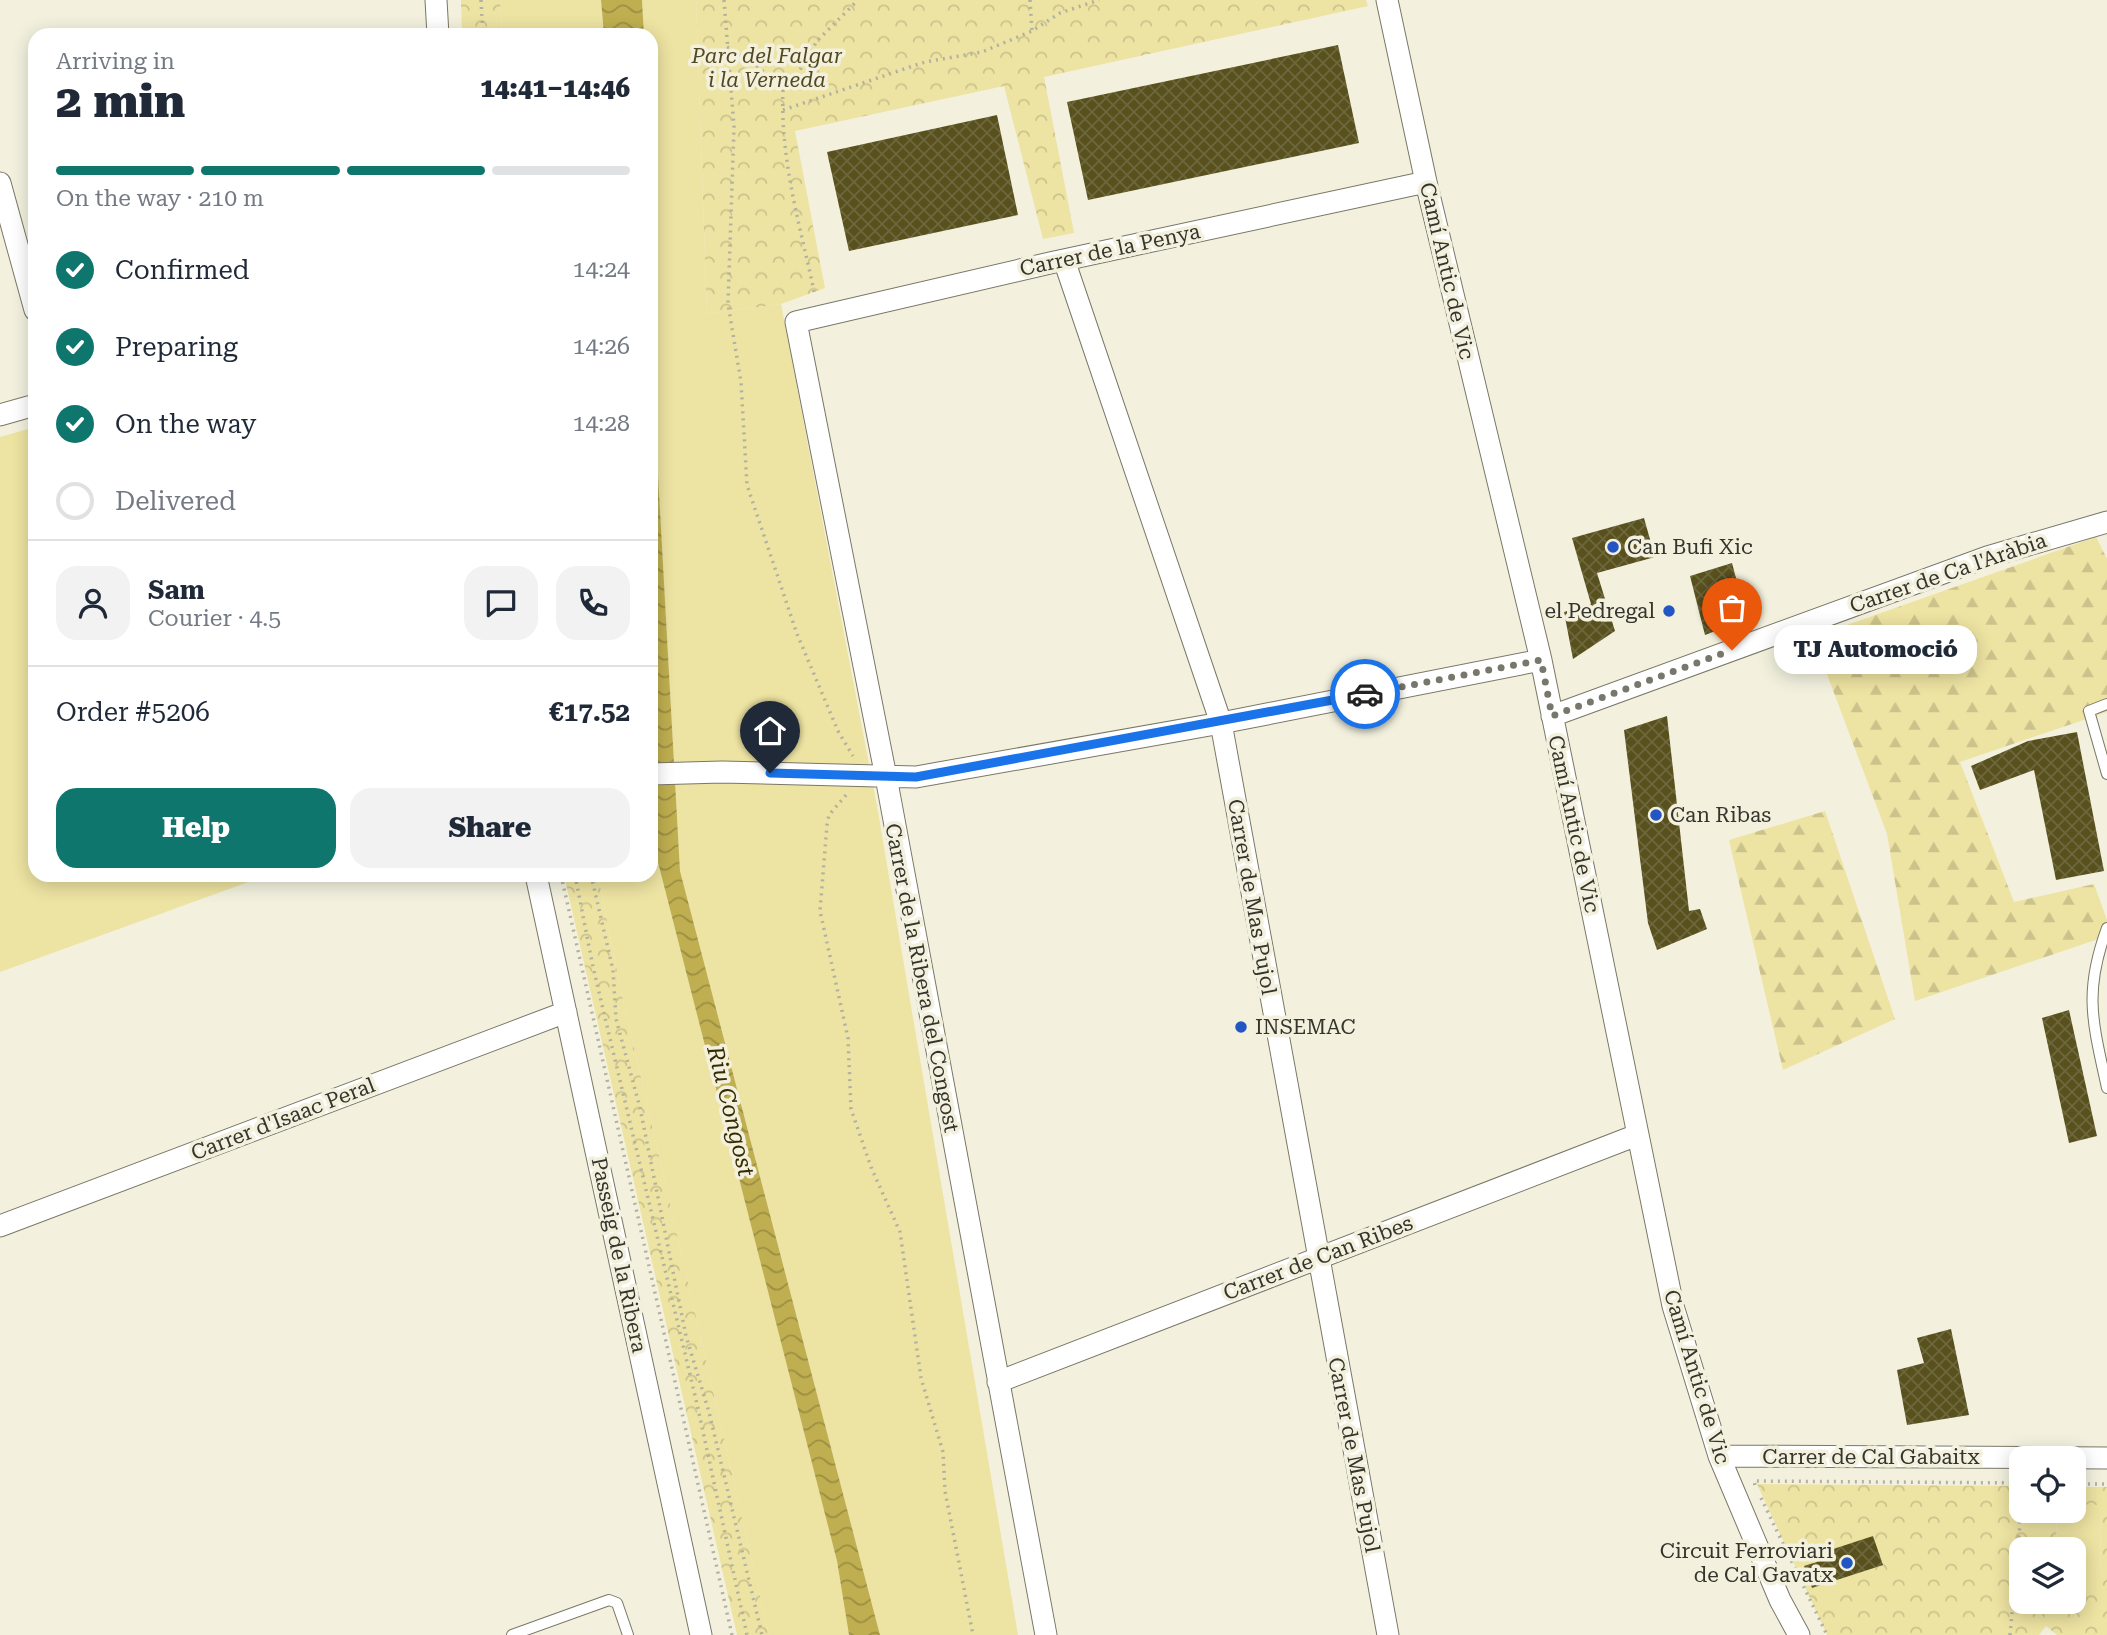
<!DOCTYPE html>
<meta charset="utf-8">
<style>
:root{--surface:#fff;--page:#f2f2f3;--text:#1f2937;--muted:#747a83;--line:#e0e1e3;--accent:#0f766e}
body{margin:0;font-family:"Roboto Serif",serif;background:var(--page);color:var(--text);height:100vh;display:flex;flex-direction:column;font-size:26px;white-space:nowrap}
*{box-sizing:border-box;margin:0}
p{font-size:23px;color:var(--muted)}
.icon{flex:none;width:38px;height:38px;fill:none;stroke:currentColor;stroke-width:2;stroke-linecap:round;stroke-linejoin:round}
.map{position:relative;flex:1;overflow:hidden}
.drawer{position:absolute;left:28px;top:28px;width:630px;height:854px;display:flex;flex-direction:column;background:var(--surface);border-radius:21px;box-shadow:0 4px 18px #0003}
.drawer>*{flex:none}
.fabs{position:absolute;left:2009px;top:1446px;display:grid;gap:14px}
.fabs a{display:grid;place-items:center;width:77px;height:77px;border-radius:14px;background:var(--surface);box-shadow:0 4px 18px #0003;font-size:35px}
.pin{position:absolute;display:grid;place-items:center;width:60px;height:60px;color:#fff;margin:-72px -30px;border-radius:50% 50% 50% 0;rotate:-45deg;box-shadow:0 0 7px #0007}
.pin .icon{rotate:45deg}
.courier{position:absolute;display:grid;place-items:center;width:70px;height:70px;margin:-35px;border:5px solid #1a73e8;border-radius:50%;background:#fff;color:#222;box-shadow:0 2px 9px #0007}
.bubble{position:absolute;height:49px;border-radius:21px;background:var(--surface);box-shadow:0 4px 18px #0003;font-size:23px;font-weight:800;line-height:49px;text-align:center}
.headline em{font-style:normal;font-weight:800}
.headline div{display:flex;flex-direction:column-reverse}
.headline{display:flex;align-items:center;justify-content:space-between;height:119px;padding:0 28px}
h1{font-size:46px;font-weight:800;line-height:52px}
.bar{display:grid;grid-template-columns:repeat(4,1fr);gap:10px 7px;align-content:center;height:84px;padding:0 28px}
.bar i{height:9px;border-radius:5px;background:var(--line)}
.bar .on{background:var(--accent)}
.bar p{grid-column:span 4}
.line{display:flex;align-items:center;gap:18px;padding:0 28px;border-top:2px solid var(--line)}
.line div{flex:1}
.round{display:grid;place-items:center;flex:none;width:74px;height:74px;border-radius:21px;background:var(--page)}
ol{padding:0 28px;list-style:none}
li{display:flex;align-items:center;gap:21px;height:77px}
li p{margin-inline-start:auto}
li .icon{padding:7px;border-radius:50%;background:var(--accent);color:#fff;stroke-width:4}
li:last-child{color:var(--muted)}
li i{width:38px;height:38px;border:4px solid var(--line);border-radius:50%}
.button{display:flex;gap:14px;margin-top:auto;padding:14px 28px}
.button a{flex:1;height:80px;border-radius:21px;background:var(--accent);color:#fff;font-size:28px;font-weight:800;line-height:80px;text-align:center}
.button a+a{background:var(--page);color:var(--text)}
.map>svg:first-child{display:block}
.green{fill:#ede3a2}
.forest{fill:url(#forest-firs)}
.park{fill:url(#park-crowns)}
.water{fill:url(#water-waves)}
.building{fill:url(#building-cross-hatch)}
.lines{fill:none;stroke-linecap:round;stroke-linejoin:round}
.lane-casing{stroke:#7a7767;stroke-width:12}
.street-casing{stroke:#7a7767;stroke-width:23}
.path{stroke:#b2b1a1;stroke-width:3.5;stroke-dasharray:2 5;stroke-linecap:butt}
.lane{stroke:#fff;stroke-width:10}
.street{stroke:#fff;stroke-width:21}
.done{stroke:#78776b;stroke-width:7;stroke-dasharray:0 12.6}
.route{stroke:#1a73e8;stroke-width:9}
.poi-dot{fill:#2456c3;stroke:#f3f1de;stroke-width:2.5}
.labels{text-anchor:middle;stroke-width:7;stroke-linejoin:round;paint-order:stroke}
.park-label{font-size:21px;font-style:italic;fill:#504921;stroke:#f3f1de}
.street-label{font-size:21px;fill:#36352d;stroke:#f3f1de}
.poi-label{font-size:21px;fill:#36352d;stroke:#f3f1de;text-anchor:start}
.water-label{font-size:23px;font-style:italic;fill:#332c02;stroke:#f3f1de}
</style>
<div class="map">
<svg width="2107" height="1635" viewBox="0 0 2107 1635">
<defs>
<pattern id="forest-firs" width="22" height="20" patternUnits="userSpaceOnUse" patternTransform="scale(1.75)"><rect width="22" height="20" fill="#ede3a2"/><path d="M5 1l3.5 6h-7zM16 11l3.5 6h-7z" fill="#ccc38c"/></pattern>
<pattern id="park-crowns" width="20" height="18" patternUnits="userSpaceOnUse" patternTransform="scale(1.75)"><rect width="20" height="18" fill="#ede3a2"/><path d="M2 6a3 3 0 1 1 6 0M12 15a3 3 0 1 1 6 0" fill="none" stroke="#ccc38c"/></pattern>
<pattern id="water-waves" width="16" height="10" patternUnits="userSpaceOnUse" patternTransform="scale(1.75)"><rect width="16" height="10" fill="#bfaf50"/><path d="M0 5q4-4 8 0t8 0" fill="none" stroke="#9c8f43"/></pattern>
<pattern id="building-cross-hatch" width="8" height="8" patternUnits="userSpaceOnUse" patternTransform="scale(1.75)"><rect width="8" height="8" fill="#58501d"/><path d="M0 0l8 8M0 8l8-8" fill="none" stroke="#6d673e"/></pattern>
</defs>
<rect width="100%" height="100%" fill="#f3f1de"/>
<!-- green -->
<path class="green" d="M500 0H601L604 35H502Z
M642 0H696L707 314 781 304 877 806 1018 1635H880L680 871 651 348V35H644Z
M35 427V875H268L0 972V437Z
M651 835 837 1561 849 1635H769L620 986 598 875H651Z
M2074 1504H2101L2100 1593 2074 1592V1549H2056L2057 1510H2074Z"/>
<!-- forest -->
<path class="forest" d="M2096 537 2107 559V712L1960 762 2014 902 2094 884 2107 920V936L1915 1001 1887 834 1813 637Z
M1825 811 1895 1019 1783 1070 1729 840Z"/>
<!-- park -->
<path class="park" d="M461 0H500L502 35H462Z
M696 0H1366L1368 6 1044 77 1074 233 1043 239 1004 86 795 131 825 288 781 304 707 314Z
M564 875H598L620 986 769 1635H737Z
M1757 1484 2021 1486V1510H2057L2056 1549H2021V1601H2074V1592H2100L2101 1505 2074 1504V1487H2107V1635H2057L2046 1626 2039 1635H1827Z"/>
<!-- water -->
<path class="water" d="M601 0H642L644 35H604Z
M651 348 680 871 880 1635H849L837 1561 651 835Z"/>
<!-- building -->
<path class="building" d="M1338 45 1359 143 1088 200 1067 102Z
M997 115 1018 215 849 251 827 152Z
M1644 518 1655 557 1597 573 1615 631 1573 659 1564 612 1591 604 1572 538Z
M1732 563 1747 619 1705 635 1690 576Z
M1667 716 1689 911 1700 909 1707 929 1657 950 1648 923 1624 730Z
M2077 732 2104 871 2056 880 2034 770 1980 790 1971 766 2028 741Z
M2069 1010 2097 1136 2069 1143 2042 1018Z
M1951 1329 1969 1415 1907 1425 1897 1370 1924 1363 1917 1338Z
M1873 1536 1883 1565 1812 1588 1804 1566 1817 1562 1815 1555Z"/>
<g class="lines">
<defs>
<path id="lane" d="M2107 704 2089 711 2107 774
M2107 928C2083 993 2093 1023 2107 1088
M512 1635 609 1600 617 1603 628 1635"/>
<path id="street" d="M436 0 438 35
M1387 0 1426 182 1541 660 1673 1306 1719 1456 1780 1600 1799 1635
M0 183 35 310
M1064 260 1221 723 1388 1635
M0 415 35 405
M1552 716 1987 557 2107 522
M651 774 722 772 916 777 1221 723 1541 660
M536 875 701 1635
M0 1226 566 1012
M998 1382 1637 1135
M1719 1456 2107 1458
M1046 1635 886 777 796 322 1050 263 1426 182"/>
</defs>
<!-- lane casing -->
<use href="#lane" class="lane-casing"/>
<!-- street casing -->
<use href="#street" class="street-casing"/>
<!-- path -->
<path class="path" d="M481 0 483 35
M724 0 734 127 728 304 741 382 747 485 797 634 838 731 853 756
M1030 0 1032 31
M727 47 756 65 783 90 794 80 817 41 858 0
M783 90C780 162 801 228 815 296
M783 110 925 62 982 52 1032 31 1060 13 1099 0
M846 795 829 815 827 825 820 911 848 1038 851 1109 871 1167 900 1232 921 1378 943 1452 945 1491 973 1635
M561 875 732 1635
M575 875 593 967 697 1404 747 1635
M591 875 613 970 616 1019 640 1108 686 1336 709 1412 762 1635
M2074 1484H2107
M1755 1485 1754 1481 2021 1483
M1761 1498 1827 1635
M2010 1635 2020 1524 2014 1483"/>
<!-- lane -->
<use href="#lane" class="lane"/>
<!-- street -->
<use href="#street" class="street"/>
</g>
<g class="lines">
<!-- done -->
<path class="done" d="M1365 694 1541 660 1552 716 1732 650"/>
<!-- route -->
<path class="route" d="M770 773 916 777 1365 694"/>
</g>
<!-- markers -->
<g class="poi-dot">
<circle cx="1613" cy="547" r="7"/>
<circle cx="1669" cy="611" r="7"/>
<circle cx="1656" cy="815" r="7"/>
<circle cx="1241" cy="1027" r="7"/>
<circle cx="1847" cy="1563" r="7"/>
</g>
<g class="labels">
<!-- park labels -->
<g class="park-label">
<text x="767" y="63">Parc del Falgar<tspan x="767" dy="24">i la Verneda</tspan></text>
</g>
<!-- street labels -->
<g class="street-label">
<text transform="translate(1110 250) rotate(-12)" y="7">Carrer de la Penya</text>
<text transform="translate(1447 271) rotate(77)" y="7">Camí Antic de Vic</text>
<text transform="translate(1948 573) rotate(-19)" y="7">Carrer de Ca l'Aràbia</text>
<text transform="translate(1574 824) rotate(78)" y="7">Camí Antic de Vic</text>
<text transform="translate(1252 897) rotate(80)" y="7">Carrer de Mas Pujol</text>
<text transform="translate(922 978) rotate(79)" y="7">Carrer de la Ribera del Congost</text>
<text transform="translate(283 1119) rotate(-21)" y="7">Carrer d'Isaac Peral</text>
<text transform="translate(619 1255) rotate(78)" y="7">Passeig de la Ribera</text>
<text transform="translate(1318 1258) rotate(-21)" y="7">Carrer de Can Ribes</text>
<text transform="translate(1697 1377) rotate(73)" y="7">Camí Antic de Vic</text>
<text transform="translate(1354 1455) rotate(79)" y="7">Carrer de Mas Pujol</text>
<text x="1871" y="1464">Carrer de Cal Gabaitx</text>
</g>
<!-- poi labels -->
<g class="poi-label">
<text x="1627" y="554">Can Bufi Xic</text>
<text x="1655" y="618" text-anchor="end">el Pedregal</text>
<text x="1670" y="822">Can Ribas</text>
<text x="1255" y="1034">INSEMAC</text>
<text x="1833" y="1558" text-anchor="end">Circuit Ferroviari<tspan x="1833" dy="24">de Cal Gavatx</tspan></text>
</g>
<!-- water labels -->
<g class="water-label">
<text transform="translate(731 1111) rotate(76)" y="8">Riu Congost</text>
</g>
</g>
</svg>
<div class="fabs">
<a><svg class="icon" aria-label="locate" viewBox="0 0 24 24"><circle cx="12" cy="12" r="6"/><path d="M12 2v4M12 18v4M2 12h4M18 12h4"/></svg></a>
<a><svg class="icon" aria-label="layers" viewBox="0 0 24 24"><path d="M12 4l9 5-9 5-9-5zM3 14l9 5 9-5"/></svg></a>
</div>
<div class="pin" style="left:1732px;top:650px;background:#ea580c"><svg class="icon" aria-label="bag" viewBox="0 0 24 24"><path d="M5 8h14l-1 12H6zM9 8a3 3 0 0 1 6 0"/></svg></div>
<div class="pin" style="left:770px;top:773px;background:#1f2937"><svg class="icon" aria-label="home" viewBox="0 0 24 24"><path d="M3 11l9-7 9 7M6 9v11h12V9"/></svg></div>
<div class="courier" style="left:1365px;top:694px"><svg class="icon" aria-label="car" viewBox="0 0 24 24"><path d="M5 17H2v-5l4-1 3-4h7l3 4 3 1v5h-3M9 17h6M6 11h13"/><circle cx="7" cy="17" r="2"/><circle cx="17" cy="17" r="2"/></svg></div>
<div class="bubble" style="left:1774px;top:625px;width:203px">TJ Automoció</div>
<section class="drawer">
<div class="headline"><div><h1>2 min</h1><p>Arriving in</p></div><em>14:41–14:46</em></div>
<div class="bar"><i class="on"></i><i class="on"></i><i class="on"></i><i></i><p>On the way · 210 m</p></div>
<ol>
<li><svg class="icon" aria-label="check" viewBox="0 0 24 24"><path d="M5 12l5 5 9-10"/></svg>Confirmed<p>14:24</p></li>
<li><svg class="icon" aria-label="check" viewBox="0 0 24 24"><path d="M5 12l5 5 9-10"/></svg>Preparing<p>14:26</p></li>
<li><svg class="icon" aria-label="check" viewBox="0 0 24 24"><path d="M5 12l5 5 9-10"/></svg>On the way<p>14:28</p></li>
<li><i></i>Delivered</li>
</ol>
<div class="line" style="height:126px"><a class="round"><svg class="icon" aria-label="person" viewBox="0 0 24 24"><circle cx="12" cy="8" r="4"/><path d="M4 21q1-7 8-7t8 7"/></svg></a><div><b>Sam</b><p>Courier · 4.5</p></div><a class="round"><svg class="icon" aria-label="chat" viewBox="0 0 24 24"><path d="M4 5h16v11H9l-5 4z"/></svg></a><a class="round"><svg class="icon" aria-label="phone" viewBox="0 0 24 24"><path d="M5 4h4l2 5-3 2q2 4 5 5l2-3 5 2v4C11 20 4 13 5 4z"/></svg></a></div>
<div class="line" style="height:91px"><div>Order #5206</div><b>€17.52</b></div>
<div class="button"><a>Help</a><a>Share</a></div>
</section>
</div>
